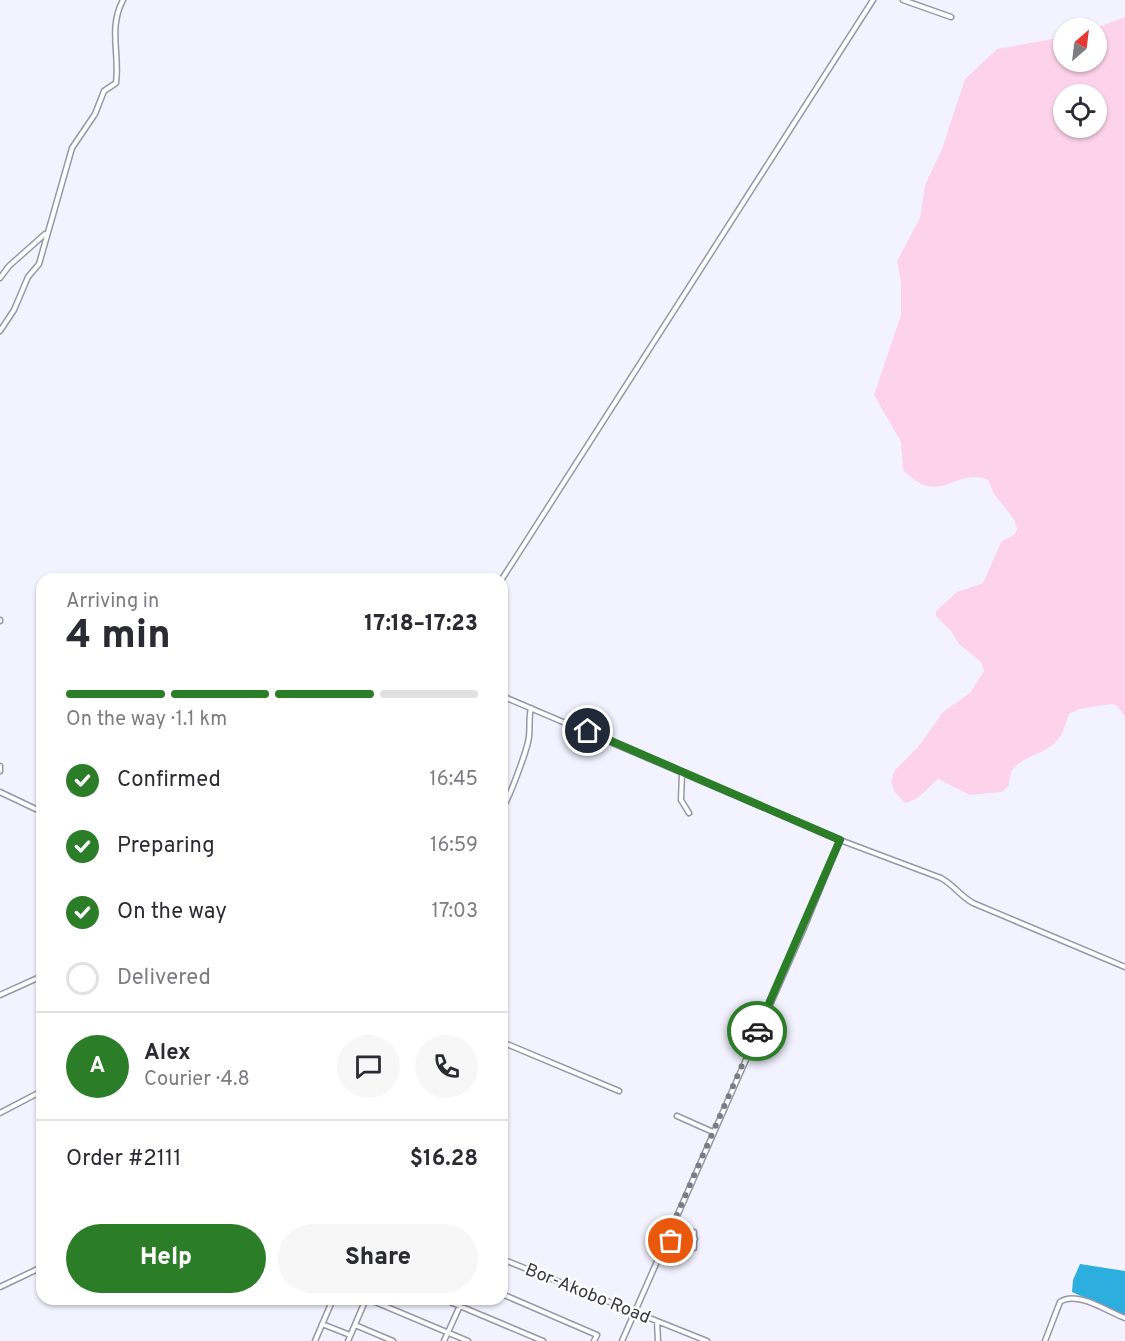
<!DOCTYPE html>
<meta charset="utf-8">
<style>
:root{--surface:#fff;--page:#f7f7f7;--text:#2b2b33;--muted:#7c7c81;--line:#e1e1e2;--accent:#2b7d28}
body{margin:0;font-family:Overpass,sans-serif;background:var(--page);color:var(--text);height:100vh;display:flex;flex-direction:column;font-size:22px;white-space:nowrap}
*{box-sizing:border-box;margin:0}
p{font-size:20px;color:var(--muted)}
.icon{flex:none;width:33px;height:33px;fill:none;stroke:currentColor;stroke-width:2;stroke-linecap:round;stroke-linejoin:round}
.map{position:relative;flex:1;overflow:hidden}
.drawer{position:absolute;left:36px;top:573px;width:472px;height:732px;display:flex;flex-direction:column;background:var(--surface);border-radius:18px;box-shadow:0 2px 4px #0004}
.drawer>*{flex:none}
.needle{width:39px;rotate:28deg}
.tools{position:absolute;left:1053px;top:18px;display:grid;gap:12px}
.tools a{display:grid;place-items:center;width:54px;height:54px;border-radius:50%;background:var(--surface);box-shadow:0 2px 4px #0004;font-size:30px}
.pin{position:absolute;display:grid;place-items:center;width:51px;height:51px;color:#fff;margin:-26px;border:3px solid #fff;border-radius:50%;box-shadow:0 2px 6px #0007}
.courier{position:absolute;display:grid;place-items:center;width:60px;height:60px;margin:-30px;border:4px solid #2b7d28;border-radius:50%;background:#fff;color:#222;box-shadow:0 2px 8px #0007}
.headline em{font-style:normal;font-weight:800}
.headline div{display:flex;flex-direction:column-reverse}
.headline{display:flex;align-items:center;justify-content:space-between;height:102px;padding:0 30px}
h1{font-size:39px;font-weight:800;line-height:45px}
.bar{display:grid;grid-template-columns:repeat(4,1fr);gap:9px 6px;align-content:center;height:72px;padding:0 30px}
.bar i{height:8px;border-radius:4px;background:var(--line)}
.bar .selected{background:var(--accent)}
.bar p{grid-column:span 4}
.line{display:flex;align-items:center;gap:15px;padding:0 30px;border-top:2px solid var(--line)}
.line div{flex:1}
.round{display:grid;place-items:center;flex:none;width:63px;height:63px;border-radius:32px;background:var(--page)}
ol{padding:0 30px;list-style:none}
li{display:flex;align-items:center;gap:18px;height:66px}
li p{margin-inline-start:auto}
li .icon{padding:6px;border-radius:50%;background:var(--accent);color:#fff;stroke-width:4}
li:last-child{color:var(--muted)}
li i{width:33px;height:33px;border:3px solid var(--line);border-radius:50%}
.action{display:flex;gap:12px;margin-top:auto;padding:12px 30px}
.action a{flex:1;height:69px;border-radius:36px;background:var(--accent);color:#fff;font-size:24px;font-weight:800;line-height:69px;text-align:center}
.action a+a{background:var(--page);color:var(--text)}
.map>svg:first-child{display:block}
.green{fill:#fdd3eb;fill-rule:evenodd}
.water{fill:#2caede}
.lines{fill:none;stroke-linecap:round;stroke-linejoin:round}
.minor-casing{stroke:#9897aa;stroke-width:7}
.minor{stroke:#fff;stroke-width:4}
.done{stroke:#7b7b84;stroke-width:6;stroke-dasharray:0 10.8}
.route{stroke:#2b7d28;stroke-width:8}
.labels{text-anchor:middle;stroke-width:4.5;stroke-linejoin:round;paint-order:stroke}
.street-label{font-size:18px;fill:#3a3a41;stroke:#fff}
</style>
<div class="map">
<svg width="1125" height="1341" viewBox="0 0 1125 1341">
<rect width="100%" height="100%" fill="#f3f3ff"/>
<!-- green -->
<path class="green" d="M1125 17V717L1117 706 1112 704 1079 709 1069 714C1065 725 1063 736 1054 744 1037 758 1008 758 1009 785L1002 792 970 795 938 779C926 789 921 799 905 803L894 791 891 781 895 770 918 747 943 712 970 693 984 671 981 662 959 644 951 631 936 616V611L957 592 983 583 1001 542 1015 534 1017 529 1014 519 994 494 988 480C954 466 942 509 903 470L901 442 874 395 901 315V282L897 261 920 218 925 185 942 149 965 79 997 49 1063 37 1064 62H1096V28ZM1064 94H1096V128H1064Z"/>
<!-- water -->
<path class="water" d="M1080 1264 1125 1271V1316L1072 1292 1073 1280Z"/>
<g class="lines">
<defs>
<path id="minor" d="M903 0 951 17
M0 278 9 266 45 234
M0 331 14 310 28 277 39 264 72 148 95 114 104 91 116 83C120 54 108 28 123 0
M502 579 873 0
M0 621V620
M502 696 840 840 941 878C954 885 960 896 973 903L1125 967
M0 766V771
M682 772 681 800 689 813
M0 792 42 812
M502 808C507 805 526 752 528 742 531 731 528 720 531 708
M0 995 42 976
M502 1042 619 1091
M0 1113 42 1091
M677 1116 713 1132
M694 1232V1248
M666 1240 695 1239
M502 1259 707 1341
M0 1287 42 1267
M502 1294 597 1335 594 1341
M368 1299 468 1341
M443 1299 543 1341
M657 1321 658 1341
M322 1324 350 1335
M355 1325 393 1341
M315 1341 333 1299
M348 1341 366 1299
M444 1341 463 1299
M622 1341 804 928 840 840
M1045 1341 1060 1302C1077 1290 1108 1312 1125 1318"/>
</defs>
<!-- minor casing -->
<use href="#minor" class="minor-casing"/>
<!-- minor -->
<use href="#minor" class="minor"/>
</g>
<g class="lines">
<!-- done -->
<path class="done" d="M671 1241 666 1240 757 1031"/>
<!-- route -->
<path class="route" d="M588 731 840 840 757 1031"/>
</g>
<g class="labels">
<!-- street labels -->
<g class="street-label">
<text transform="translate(588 1293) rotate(22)" y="6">Bor-Akobo Road</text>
</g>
</g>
</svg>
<div class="tools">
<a><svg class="needle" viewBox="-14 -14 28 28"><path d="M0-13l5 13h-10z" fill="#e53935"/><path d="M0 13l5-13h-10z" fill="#7c7c81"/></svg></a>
<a><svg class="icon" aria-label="locate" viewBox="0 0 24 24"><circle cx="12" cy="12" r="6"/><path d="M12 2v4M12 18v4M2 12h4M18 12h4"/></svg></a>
</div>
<div class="pin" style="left:671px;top:1241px;background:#ea580c"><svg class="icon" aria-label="bag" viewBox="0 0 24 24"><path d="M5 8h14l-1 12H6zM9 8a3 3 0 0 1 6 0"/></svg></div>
<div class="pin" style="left:588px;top:731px;background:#1f2937"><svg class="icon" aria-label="home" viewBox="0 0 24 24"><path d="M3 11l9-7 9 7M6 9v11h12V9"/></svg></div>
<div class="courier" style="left:757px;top:1031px"><svg class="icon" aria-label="car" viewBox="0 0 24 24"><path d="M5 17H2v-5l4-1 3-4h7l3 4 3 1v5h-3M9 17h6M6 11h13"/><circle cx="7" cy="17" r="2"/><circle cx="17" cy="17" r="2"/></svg></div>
<section class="drawer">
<div class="headline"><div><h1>4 min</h1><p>Arriving in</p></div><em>17:18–17:23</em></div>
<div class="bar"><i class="selected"></i><i class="selected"></i><i class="selected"></i><i></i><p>On the way · 1.1 km</p></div>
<ol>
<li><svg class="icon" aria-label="check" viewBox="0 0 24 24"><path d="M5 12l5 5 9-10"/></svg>Confirmed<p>16:45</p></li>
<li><svg class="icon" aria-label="check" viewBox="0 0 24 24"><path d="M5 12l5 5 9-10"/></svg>Preparing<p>16:59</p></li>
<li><svg class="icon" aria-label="check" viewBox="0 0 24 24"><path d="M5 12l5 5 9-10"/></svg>On the way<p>17:03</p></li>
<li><i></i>Delivered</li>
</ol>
<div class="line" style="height:108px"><b class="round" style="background:var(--accent);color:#fff">A</b><div><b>Alex</b><p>Courier · 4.8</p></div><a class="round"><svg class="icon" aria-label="chat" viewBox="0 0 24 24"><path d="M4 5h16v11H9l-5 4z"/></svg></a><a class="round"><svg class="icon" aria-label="phone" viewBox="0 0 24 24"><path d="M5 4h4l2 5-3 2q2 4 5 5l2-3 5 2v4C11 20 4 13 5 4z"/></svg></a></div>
<div class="line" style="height:78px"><div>Order #2111</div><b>$16.28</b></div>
<div class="action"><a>Help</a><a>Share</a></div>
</section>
</div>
